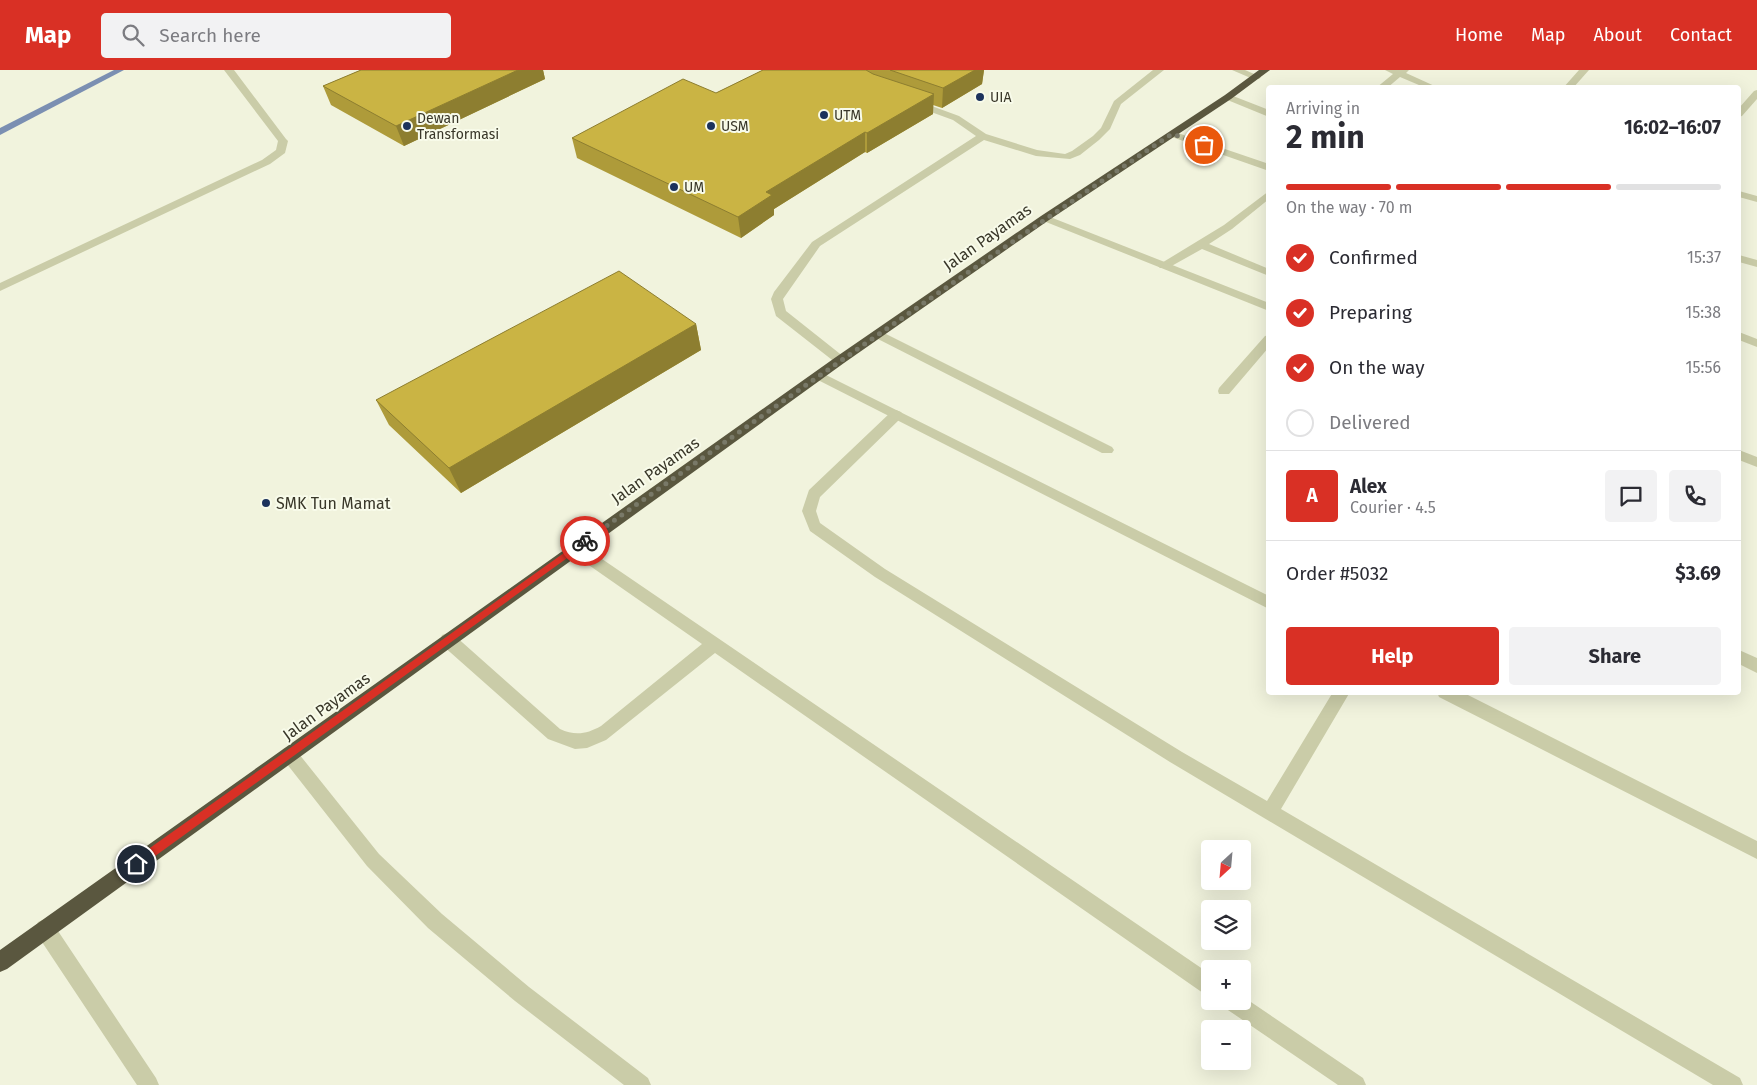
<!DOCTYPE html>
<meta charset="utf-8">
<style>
:root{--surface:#fff;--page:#f2f2f3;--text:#2b2b33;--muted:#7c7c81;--line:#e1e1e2;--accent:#d93025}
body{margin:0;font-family:"Fira Sans",sans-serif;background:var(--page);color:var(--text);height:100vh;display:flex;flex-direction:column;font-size:19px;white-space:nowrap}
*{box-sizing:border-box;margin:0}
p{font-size:16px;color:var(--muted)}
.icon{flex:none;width:28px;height:28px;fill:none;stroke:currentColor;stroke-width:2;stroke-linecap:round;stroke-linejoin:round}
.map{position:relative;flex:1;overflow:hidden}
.drawer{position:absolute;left:1266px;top:15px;width:475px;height:610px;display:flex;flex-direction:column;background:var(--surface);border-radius:5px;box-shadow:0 5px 20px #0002}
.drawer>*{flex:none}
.needle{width:32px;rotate:206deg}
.buttons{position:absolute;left:1201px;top:770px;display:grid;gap:10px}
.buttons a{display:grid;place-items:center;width:50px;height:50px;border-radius:5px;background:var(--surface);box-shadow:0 5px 20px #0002;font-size:25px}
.pin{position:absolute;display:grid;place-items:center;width:42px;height:42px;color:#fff;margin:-21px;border:2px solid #fff;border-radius:50%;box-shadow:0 1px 5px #0007}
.courier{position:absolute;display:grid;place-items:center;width:50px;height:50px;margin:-25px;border:4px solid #d93025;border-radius:50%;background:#fff;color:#222;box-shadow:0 1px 6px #0007}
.headline em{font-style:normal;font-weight:700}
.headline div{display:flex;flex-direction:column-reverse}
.headline{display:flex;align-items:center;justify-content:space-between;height:85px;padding:0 20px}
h1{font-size:32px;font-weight:700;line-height:38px}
.bar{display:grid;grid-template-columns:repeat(4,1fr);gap:8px 5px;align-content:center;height:60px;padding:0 20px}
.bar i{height:6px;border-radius:4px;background:var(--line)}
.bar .active{background:var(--accent)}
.bar p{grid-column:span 4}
.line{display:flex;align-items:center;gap:12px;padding:0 20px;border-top:1px solid var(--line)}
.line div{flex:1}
.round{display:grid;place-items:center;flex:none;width:52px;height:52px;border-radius:5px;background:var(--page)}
ol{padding:0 20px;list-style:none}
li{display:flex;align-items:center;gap:15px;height:55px}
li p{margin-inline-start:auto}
li .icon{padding:5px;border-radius:50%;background:var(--accent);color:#fff;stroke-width:4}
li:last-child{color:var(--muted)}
li i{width:28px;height:28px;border:2px solid var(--line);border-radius:50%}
.cta{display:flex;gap:10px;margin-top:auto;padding:10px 20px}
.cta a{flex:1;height:58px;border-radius:5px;background:var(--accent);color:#fff;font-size:20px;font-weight:700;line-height:58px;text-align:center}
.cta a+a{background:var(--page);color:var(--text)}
header{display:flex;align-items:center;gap:30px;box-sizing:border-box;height:70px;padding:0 25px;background:var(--accent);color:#fff}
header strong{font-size:24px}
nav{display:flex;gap:28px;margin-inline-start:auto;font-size:18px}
.search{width:350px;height:45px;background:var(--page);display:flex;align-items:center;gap:12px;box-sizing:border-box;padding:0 18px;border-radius:5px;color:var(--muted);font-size:19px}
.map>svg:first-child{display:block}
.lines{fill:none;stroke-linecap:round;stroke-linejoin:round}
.stream{fill:#7b8fb2;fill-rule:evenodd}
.lane{fill:#cacca8;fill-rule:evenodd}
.street{fill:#cacca8;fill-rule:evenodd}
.highway{fill:#5a573f;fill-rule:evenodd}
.wall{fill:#ae9b3a}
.shaded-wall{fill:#8d7e30}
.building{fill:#cab444;stroke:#8d7e30}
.route{fill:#d93025}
.done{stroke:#797968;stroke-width:5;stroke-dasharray:0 9}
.poi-dot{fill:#1c325c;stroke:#f8fbea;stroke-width:2}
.labels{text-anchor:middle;stroke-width:4;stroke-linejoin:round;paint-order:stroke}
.far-poi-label{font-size:14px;fill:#393729;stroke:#f8fbea;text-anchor:start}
.street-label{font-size:16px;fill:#393729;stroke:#f8fbea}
.poi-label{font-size:16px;fill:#393729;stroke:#f8fbea;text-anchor:start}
</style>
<header>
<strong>Map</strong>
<div class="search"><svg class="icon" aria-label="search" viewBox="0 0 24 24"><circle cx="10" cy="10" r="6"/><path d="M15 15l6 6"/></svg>Search here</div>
<nav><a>Home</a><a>Map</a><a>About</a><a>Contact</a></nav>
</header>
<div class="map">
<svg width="1757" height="1015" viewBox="0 0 1757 1015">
<rect width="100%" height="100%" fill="#f1f3dd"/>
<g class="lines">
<!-- stream -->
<path class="stream" d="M114 0H124L0 65V58Z"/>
<!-- lane -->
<path class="lane" d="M1153 0H1164L1121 34 1110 59 1099 70 1080 85 1070 89 1036 86 984 70 820 176 783 229 786 241 844 287 846 290 844 293H836L776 246 771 229 774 222 812 172 976 66 953 50 912 35V31H918L959 46 986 64 1037 80 1065 84 1072 81 1093 66 1101 58 1114 31Z
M1232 0H1245L1261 7 1259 9H1253Z
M1579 0H1589L1573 18H1563Z
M1269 121V129L1232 159 1209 174 1269 199V206L1202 179 1168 198H1160L1158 196 1160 194 1224 155Z
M1739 185 1757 190V197L1739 192Z
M878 260 1112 377 1114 380 1112 383H1102L874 267 872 264 874 261Z
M1269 265V277L1229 324H1219L1218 321 1219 318 1265 266Z
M896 340 901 342 903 345 901 348 820 427 816 441 820 453 885 499 1182 682 1267 731 1333 622H1350L1281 739 1740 1008 1743 1015H1713L1170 692 875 507 810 461 802 441 809 420 891 342Z
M1739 380 1757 387V397L1739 390Z"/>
<!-- street -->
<path class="street" d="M224 0H234L286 69 288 71 285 83 270 94 0 221V213L262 90 276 80 278 71Z
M1385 0H1409L1406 3 1439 18H1426L1400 7 1387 18H1376L1393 4Z
M1757 20V29L1742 46 1739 47V38L1754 21Z
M1228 24 1269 40V47L1225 29V25Z
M1172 61 1269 94V101L1169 66 1167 64Z
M1739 121 1757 126V132L1739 127Z
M1045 145 1269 233V241L1041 150 1040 148Z
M1739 262 1757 269V277L1739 270Z
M818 301 1269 526V539L814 308 812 305Z
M575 472 580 474 1210 904V926L1203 923 715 583 606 670 587 678 575 679 548 669 442 575 440 570 442 565 448 563 454 565 560 659C575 666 587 664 601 656L702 574 570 482 568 478 570 474Z
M1739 580 1757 588V603L1739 594Z
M1437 622H1462L1757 771V789L1439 627Z
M289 676 295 679 379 784 442 844 529 917 648 1008 651 1015H624L515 931 428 858 367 796 283 689 280 684 283 679Z
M45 849 52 852 156 1008 159 1015H137L38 866 35 859 38 852Z
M1242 926 1363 1008 1366 1015H1338L1225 938 1222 931H1242Z"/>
<!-- highway -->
<path class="highway" d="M1259 0H1270L1231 29 1049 150 844 293 7 899 0 902V880L836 287 1041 146 1225 25Z"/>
</g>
<!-- wall -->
<path class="wall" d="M361 0H543L545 9 404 76 331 35 323 16Z
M763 0H984L982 14 942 38 933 35V44L867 83 865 82 774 139V145L741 168 577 88 572 68 716 23Z
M696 254 701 280 461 423 389 355 376 330Z"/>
<!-- shaded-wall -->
<path class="shaded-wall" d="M518 0H543L545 9 404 76 396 56Z
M975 0H984L982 14 942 38 943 18Z
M934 24 933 44 867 83V63Z
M865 62V82L774 139V145L741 168 738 147 766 122Z
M696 254 701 280 461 423 449 398Z"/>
<!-- building -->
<path class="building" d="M361 0H518L396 56 323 16Z
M763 0H866L873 4 934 24 867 63 865 62 766 122 772 125 738 147 572 68 683 9 716 23Z
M890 0H975L943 18Z
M619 201 696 254 449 398 376 330Z"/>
<!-- route -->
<path class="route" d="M585 468 588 469V473L140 797H133V790Z"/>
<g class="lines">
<!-- done -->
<path class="done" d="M585 471C780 333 974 196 1172 64L1204 75"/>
</g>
<!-- markers -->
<g class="poi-dot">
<circle cx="980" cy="27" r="5"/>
<circle cx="824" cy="45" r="5"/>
<circle cx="407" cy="56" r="5"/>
<circle cx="711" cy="56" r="5"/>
<circle cx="674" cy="117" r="5"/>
<circle cx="266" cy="433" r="5"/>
</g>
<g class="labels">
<!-- far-poi labels -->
<g class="far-poi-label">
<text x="990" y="32">UIA</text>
<text x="834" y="50">UTM</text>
<text x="417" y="53">Dewan<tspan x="417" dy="16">Transformasi</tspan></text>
<text x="721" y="61">USM</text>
<text x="684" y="122">UM</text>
</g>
<!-- street labels -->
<g class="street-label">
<text transform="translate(987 167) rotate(-35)" y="6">Jalan Payamas</text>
<text transform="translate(655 400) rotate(-35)" y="6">Jalan Payamas</text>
<text transform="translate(326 636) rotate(-36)" y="6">Jalan Payamas</text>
</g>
<!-- poi labels -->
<g class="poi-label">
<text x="276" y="439">SMK Tun Mamat</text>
</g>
</g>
</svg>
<div class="buttons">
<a><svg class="needle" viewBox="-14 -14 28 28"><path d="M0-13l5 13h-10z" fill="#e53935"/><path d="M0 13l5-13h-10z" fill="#7c7c81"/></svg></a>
<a><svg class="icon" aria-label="layers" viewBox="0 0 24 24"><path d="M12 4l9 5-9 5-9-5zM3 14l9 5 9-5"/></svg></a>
<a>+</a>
<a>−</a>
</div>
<div class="pin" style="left:1204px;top:75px;background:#ea580c"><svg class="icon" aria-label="bag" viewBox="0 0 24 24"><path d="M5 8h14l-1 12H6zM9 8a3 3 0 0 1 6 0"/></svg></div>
<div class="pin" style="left:136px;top:794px;background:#1f2937"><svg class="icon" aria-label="home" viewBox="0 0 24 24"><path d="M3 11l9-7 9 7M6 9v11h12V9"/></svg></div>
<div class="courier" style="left:585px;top:471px"><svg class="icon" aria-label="bike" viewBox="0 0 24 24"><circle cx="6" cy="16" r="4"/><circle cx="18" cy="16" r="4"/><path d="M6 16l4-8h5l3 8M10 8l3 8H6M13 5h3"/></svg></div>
<section class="drawer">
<div class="headline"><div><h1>2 min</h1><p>Arriving in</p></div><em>16:02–16:07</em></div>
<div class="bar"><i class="active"></i><i class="active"></i><i class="active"></i><i></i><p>On the way · 70 m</p></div>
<ol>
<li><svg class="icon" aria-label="check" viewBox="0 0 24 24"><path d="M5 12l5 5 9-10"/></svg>Confirmed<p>15:37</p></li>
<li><svg class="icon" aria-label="check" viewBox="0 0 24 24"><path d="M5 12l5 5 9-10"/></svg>Preparing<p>15:38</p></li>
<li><svg class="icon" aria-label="check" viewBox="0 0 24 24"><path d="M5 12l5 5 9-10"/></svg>On the way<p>15:56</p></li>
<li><i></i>Delivered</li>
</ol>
<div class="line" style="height:90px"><b class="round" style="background:var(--accent);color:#fff">A</b><div><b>Alex</b><p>Courier · 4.5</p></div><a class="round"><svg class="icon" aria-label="chat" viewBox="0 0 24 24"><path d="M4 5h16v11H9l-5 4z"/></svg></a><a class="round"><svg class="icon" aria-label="phone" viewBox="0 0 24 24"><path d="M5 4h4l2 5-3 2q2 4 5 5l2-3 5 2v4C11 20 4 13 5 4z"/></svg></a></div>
<div class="line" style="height:65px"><div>Order #5032</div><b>$3.69</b></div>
<div class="cta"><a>Help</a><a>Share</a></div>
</section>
</div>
